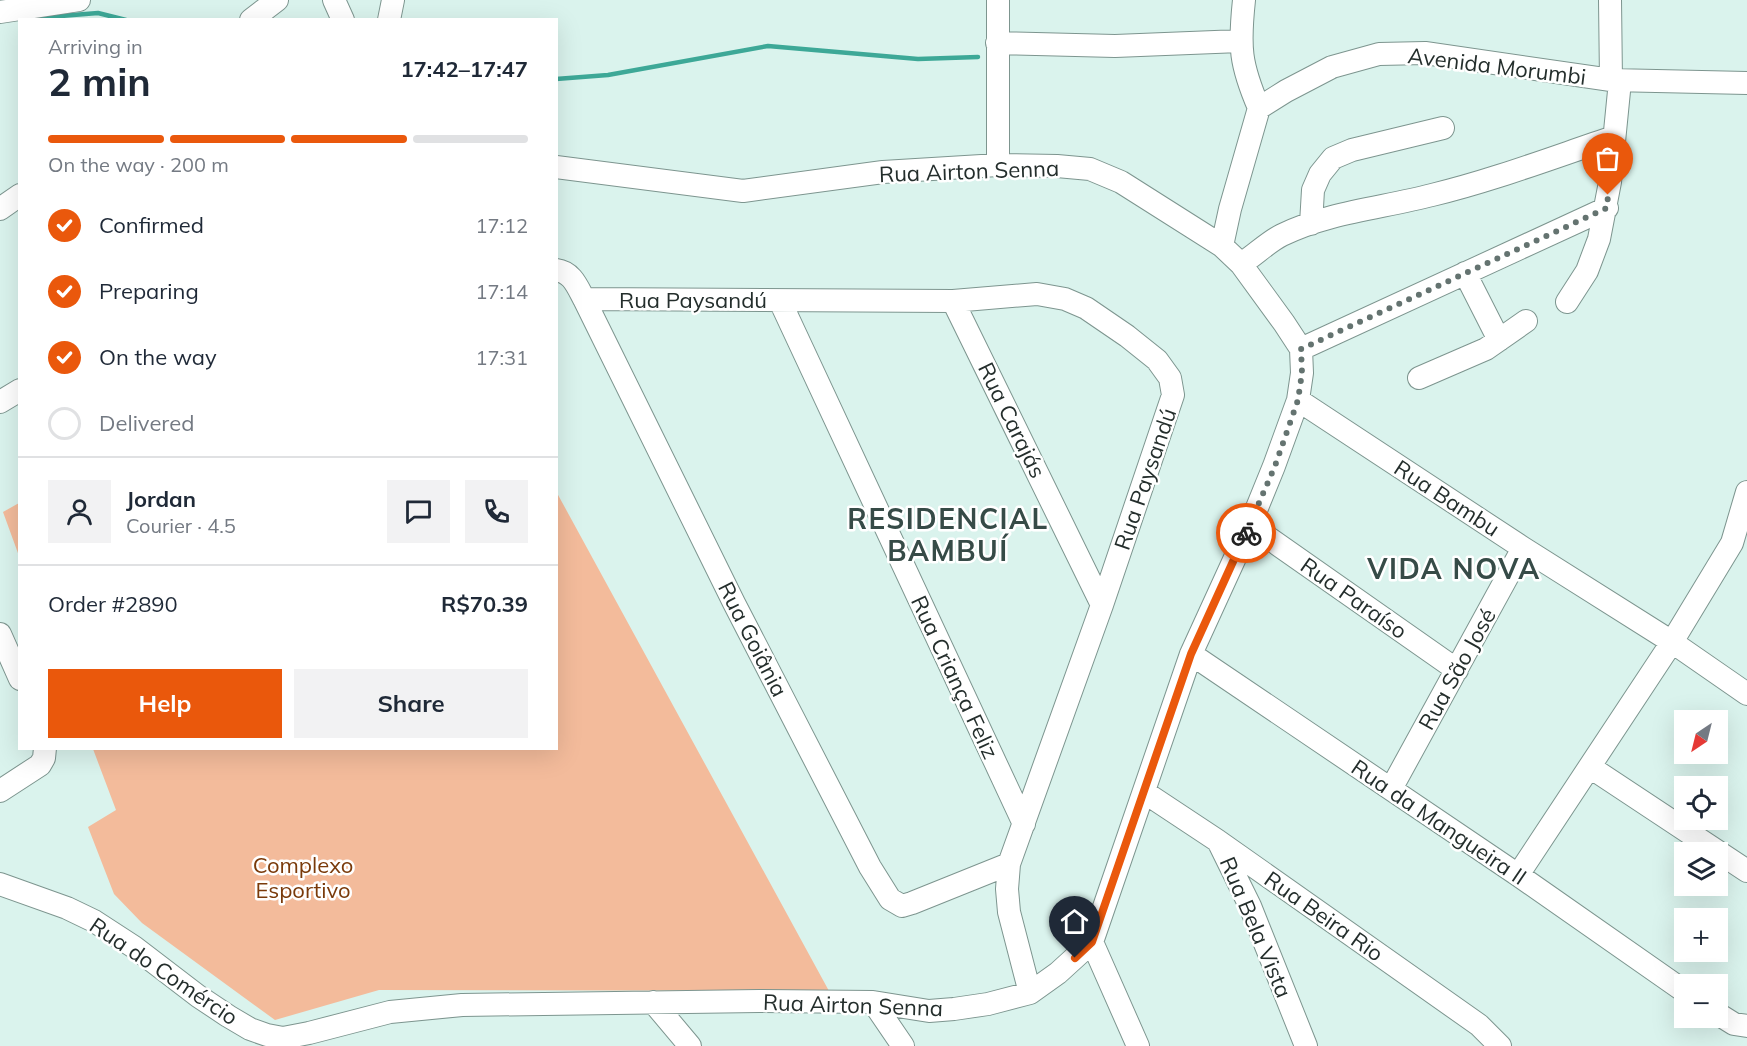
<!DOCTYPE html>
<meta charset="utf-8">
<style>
:root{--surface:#fff;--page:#f2f2f3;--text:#1f2937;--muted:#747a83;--line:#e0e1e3;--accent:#ea580c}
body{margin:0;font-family:Mulish,sans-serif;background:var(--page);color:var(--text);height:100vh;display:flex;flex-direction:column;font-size:22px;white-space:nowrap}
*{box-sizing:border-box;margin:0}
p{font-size:20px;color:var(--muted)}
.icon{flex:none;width:33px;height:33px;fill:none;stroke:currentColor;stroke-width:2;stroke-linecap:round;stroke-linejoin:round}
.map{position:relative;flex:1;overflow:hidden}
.drawer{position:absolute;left:18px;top:18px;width:540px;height:732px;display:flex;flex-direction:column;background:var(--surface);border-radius:0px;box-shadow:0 6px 24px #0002}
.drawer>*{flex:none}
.needle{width:39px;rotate:215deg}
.tools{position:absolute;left:1674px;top:710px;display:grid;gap:12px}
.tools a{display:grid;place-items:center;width:54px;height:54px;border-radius:0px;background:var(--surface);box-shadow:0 6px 24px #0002;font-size:30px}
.pin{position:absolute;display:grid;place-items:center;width:51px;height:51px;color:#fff;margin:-62px -26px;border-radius:50% 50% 50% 0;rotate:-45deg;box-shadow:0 0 6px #0007}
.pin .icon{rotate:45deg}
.courier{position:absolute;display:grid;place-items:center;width:60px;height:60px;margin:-30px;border:4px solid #ea580c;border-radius:50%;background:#fff;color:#222;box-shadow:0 2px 8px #0007}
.headline em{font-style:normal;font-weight:700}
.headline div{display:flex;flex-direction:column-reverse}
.headline{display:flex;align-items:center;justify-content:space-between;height:102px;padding:0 30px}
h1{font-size:39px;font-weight:700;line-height:45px}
.bar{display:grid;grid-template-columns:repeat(4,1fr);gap:9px 6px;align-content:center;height:72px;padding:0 30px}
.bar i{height:8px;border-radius:4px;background:var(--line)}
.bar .on{background:var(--accent)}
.bar p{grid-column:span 4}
.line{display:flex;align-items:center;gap:15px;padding:0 30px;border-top:2px solid var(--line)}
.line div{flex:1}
.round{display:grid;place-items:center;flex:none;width:63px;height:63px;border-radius:0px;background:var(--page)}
ol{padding:0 30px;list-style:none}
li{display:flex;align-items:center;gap:18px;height:66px}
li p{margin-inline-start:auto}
li .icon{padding:6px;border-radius:50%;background:var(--accent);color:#fff;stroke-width:4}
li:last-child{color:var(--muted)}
li i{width:33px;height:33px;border:3px solid var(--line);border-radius:50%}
.button{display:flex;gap:12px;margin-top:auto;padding:12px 30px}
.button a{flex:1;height:69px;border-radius:0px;background:var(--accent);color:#fff;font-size:24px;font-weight:700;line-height:69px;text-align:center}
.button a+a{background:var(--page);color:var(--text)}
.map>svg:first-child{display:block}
.green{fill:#f3bb9b}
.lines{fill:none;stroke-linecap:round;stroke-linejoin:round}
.stream{stroke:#3da897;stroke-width:4.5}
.minor-casing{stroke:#7d958f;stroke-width:24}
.minor{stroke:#fff;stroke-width:22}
.done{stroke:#647370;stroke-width:6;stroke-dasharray:0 10.8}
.route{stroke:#ea580c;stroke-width:8}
.labels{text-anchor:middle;stroke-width:5;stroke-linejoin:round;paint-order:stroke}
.street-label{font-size:22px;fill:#242e2c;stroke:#fff}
.park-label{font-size:22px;fill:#7a3a0a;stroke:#fff}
.district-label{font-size:28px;font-weight:bold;letter-spacing:1.5px;fill:#364b47;stroke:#fff}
</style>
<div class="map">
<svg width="1747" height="1046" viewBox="0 0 1747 1046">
<rect width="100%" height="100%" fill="#daf3ed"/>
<!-- green -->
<path class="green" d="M557 493 829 991 379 990 275 1020 142 923 114 894 88 827 116 810 93 749 556 748Z
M19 503V556L3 512Z"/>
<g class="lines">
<!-- stream -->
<path class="stream" d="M36 18 98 13 126 20
M556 79 608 75 768 46 918 59 978 57"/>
<defs>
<path id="minor" d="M334 0 343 20
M1244 0C1239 47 1240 64 1259 108
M1610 0 1611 80
M0 12 79 0
M251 20 277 0
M389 20 393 0
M997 43 1115 46 1240 41
M998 165V0
M0 209 20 195
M1311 224 1313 190 1320 174 1333 158 1352 150 1443 128
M1222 246 1230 209 1259 108 1286 91 1332 67 1379 54 1425 53 1611 80 1747 83
M1241 264C1255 255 1268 242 1282 235 1329 212 1382 208 1432 195 1494 180 1554 157 1614 137
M556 270C572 272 577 286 584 299L734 603 870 867 890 899 902 906 912 903 1009 864
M1465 273 1499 340
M584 299 953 301 1037 294 1065 299 1086 308 1127 336 1157 360 1170 378 1173 395 1102 605 1009 864 1007 889 1009 912 1030 993
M780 301 1024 824
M953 301 1102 605
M1567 302 1587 271 1599 239 1610 182 1620 81
M1301 349 1607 208
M1419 378 1486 349 1526 321
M1298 400 1523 548 1672 642 1747 694
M0 402 20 390
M1250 525 1457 670
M0 634 20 679
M1191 654 1518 875 1684 991
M1590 767 1747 871
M1391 789 1523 548
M0 791 40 765 44 758 45 748
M1144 792 1218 841 1479 1025 1500 1046
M1219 843 1250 906 1306 1046
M1518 875 1672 642 1732 543 1747 492
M0 884 67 908 94 921 134 947 198 996 228 1016 250 1029 267 1035 283 1038 309 1033 390 1012 462 1005 759 1001 873 1002 929 1011 954 1009 988 1004 1030 993 1058 973 1092 942 1191 654 1250 525 1274 466 1298 400 1302 373 1301 349 1284 323 1241 264 1222 246 1121 182 1090 169 1057 166 998 165 883 172 743 191 556 167
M1092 942 1138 1046
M653 1002 690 1046
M873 1002 903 1046
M1718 1014 1734 1024 1747 1026"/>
</defs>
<!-- minor casing -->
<use href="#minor" class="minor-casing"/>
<!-- minor -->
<use href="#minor" class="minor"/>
</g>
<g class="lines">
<!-- done -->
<path class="done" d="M1246 533 1275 466 1298 400 1302 373 1301 349 1607 208 1608 195"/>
<!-- route -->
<path class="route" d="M1075 958 1092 942 1191 654 1246 533"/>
</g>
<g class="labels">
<!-- street labels -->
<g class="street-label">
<text transform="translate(1497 66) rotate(7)" y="8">Avenida Morumbi</text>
<text transform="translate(969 171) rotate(-2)" y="8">Rua Airton Senna</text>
<text x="693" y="308">Rua Paysandú</text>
<text transform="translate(1012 420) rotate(64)" y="8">Rua Carajás</text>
<text transform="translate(1145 479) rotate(-71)" y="8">Rua Paysandú</text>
<text transform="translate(1447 498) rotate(33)" y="8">Rua Bambu</text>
<text transform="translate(1354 598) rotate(35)" y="8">Rua Paraíso</text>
<text transform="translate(753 639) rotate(63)" y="8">Rua Goiânia</text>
<text transform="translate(1457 669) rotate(-61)" y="8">Rua São José</text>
<text transform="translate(955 677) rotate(65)" y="8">Rua Criança Feliz</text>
<text transform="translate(1439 822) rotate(34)" y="8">Rua da Mangueira II</text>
<text transform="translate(1324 916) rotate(35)" y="8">Rua Beira Rio</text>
<text transform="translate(1256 927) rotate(67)" y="8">Rua Bela Vista</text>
<text transform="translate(164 971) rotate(34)" y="8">Rua do Comércio</text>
<text transform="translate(853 1005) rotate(2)" y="8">Rua Airton Senna</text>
</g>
<!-- park labels -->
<g class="park-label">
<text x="303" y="873">Complexo<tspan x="303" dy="25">Esportivo</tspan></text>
</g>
<!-- district labels -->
<g class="district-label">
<text x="948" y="529">RESIDENCIAL<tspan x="948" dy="32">BAMBUÍ</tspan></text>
<text x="1454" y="579">VIDA NOVA</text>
</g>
</g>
</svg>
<div class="tools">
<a><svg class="needle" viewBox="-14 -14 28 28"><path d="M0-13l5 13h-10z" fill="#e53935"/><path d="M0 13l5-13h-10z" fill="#747a83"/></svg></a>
<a><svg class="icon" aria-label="locate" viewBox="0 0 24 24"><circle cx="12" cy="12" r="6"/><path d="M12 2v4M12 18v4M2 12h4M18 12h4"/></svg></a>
<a><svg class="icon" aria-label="layers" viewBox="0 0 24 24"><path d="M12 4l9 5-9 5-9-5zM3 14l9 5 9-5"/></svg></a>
<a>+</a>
<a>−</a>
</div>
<div class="pin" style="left:1608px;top:195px;background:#ea580c"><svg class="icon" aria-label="bag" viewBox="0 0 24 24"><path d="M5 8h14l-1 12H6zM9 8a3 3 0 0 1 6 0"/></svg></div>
<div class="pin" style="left:1075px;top:958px;background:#1f2937"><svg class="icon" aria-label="home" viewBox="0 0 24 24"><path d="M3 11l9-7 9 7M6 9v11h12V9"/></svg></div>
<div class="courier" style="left:1246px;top:533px"><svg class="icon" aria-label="bike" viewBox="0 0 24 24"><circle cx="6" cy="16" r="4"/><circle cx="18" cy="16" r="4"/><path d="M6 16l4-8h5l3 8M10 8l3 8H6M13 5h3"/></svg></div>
<section class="drawer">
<div class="headline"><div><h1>2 min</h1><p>Arriving in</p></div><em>17:42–17:47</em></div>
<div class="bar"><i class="on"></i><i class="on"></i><i class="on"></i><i></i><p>On the way · 200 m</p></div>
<ol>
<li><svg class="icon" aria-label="check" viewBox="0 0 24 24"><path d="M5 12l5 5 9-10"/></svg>Confirmed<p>17:12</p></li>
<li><svg class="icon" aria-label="check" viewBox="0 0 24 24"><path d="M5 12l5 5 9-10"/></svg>Preparing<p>17:14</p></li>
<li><svg class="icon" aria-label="check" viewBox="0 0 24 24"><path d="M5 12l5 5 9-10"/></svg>On the way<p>17:31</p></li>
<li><i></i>Delivered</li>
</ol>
<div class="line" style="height:108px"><a class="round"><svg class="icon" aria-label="person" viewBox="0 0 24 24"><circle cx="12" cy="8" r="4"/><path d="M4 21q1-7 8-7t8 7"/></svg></a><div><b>Jordan</b><p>Courier · 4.5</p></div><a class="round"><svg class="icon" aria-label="chat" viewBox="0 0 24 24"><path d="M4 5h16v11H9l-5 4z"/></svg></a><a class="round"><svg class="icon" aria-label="phone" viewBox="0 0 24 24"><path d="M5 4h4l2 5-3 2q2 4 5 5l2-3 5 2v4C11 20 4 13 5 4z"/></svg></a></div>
<div class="line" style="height:78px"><div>Order #2890</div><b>R$70.39</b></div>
<div class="button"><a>Help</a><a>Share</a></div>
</section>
</div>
